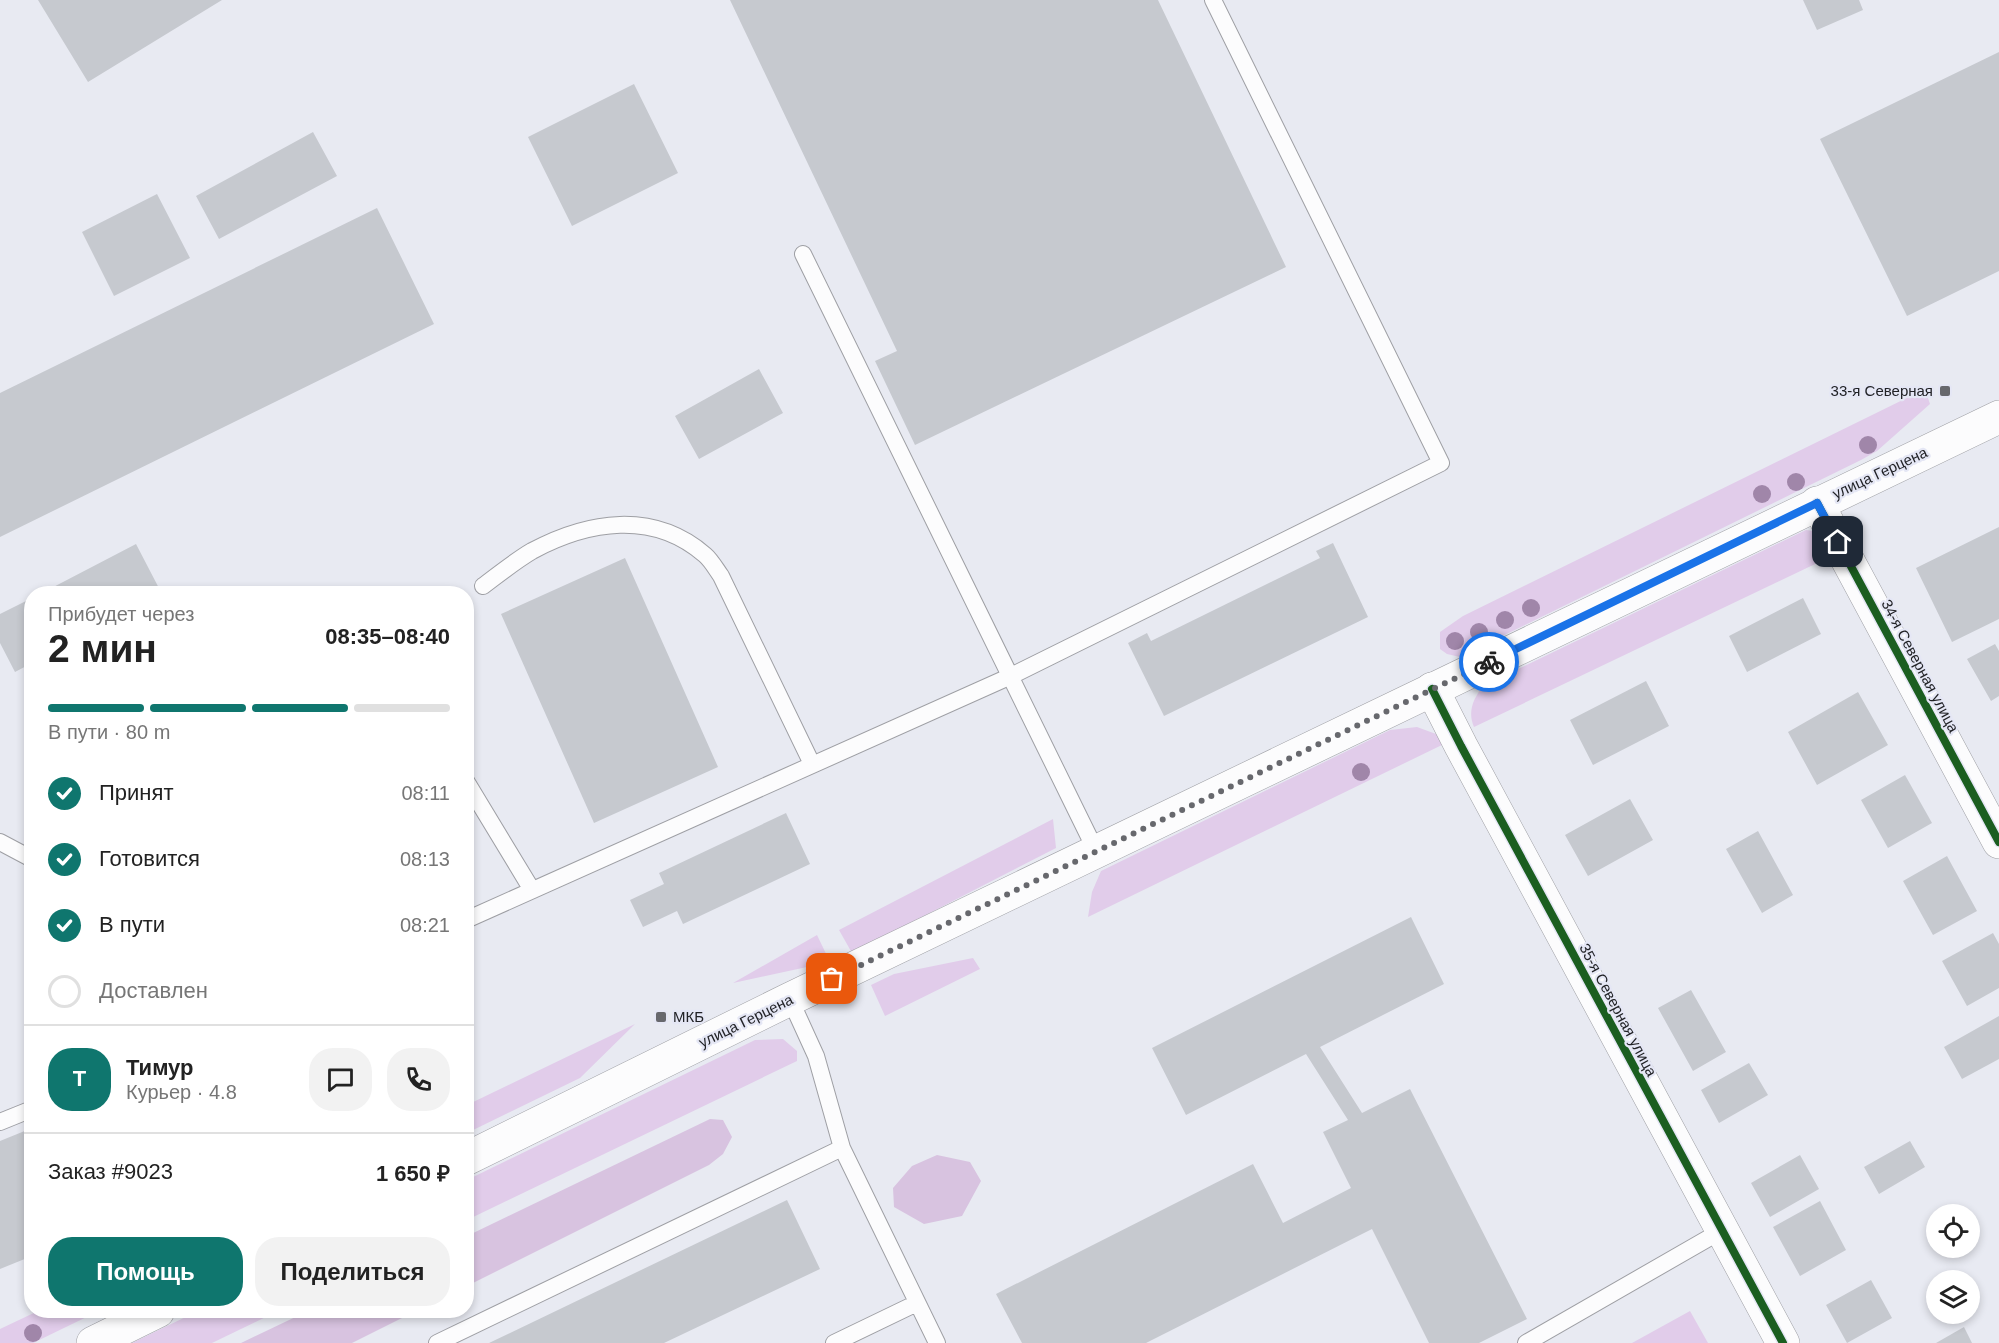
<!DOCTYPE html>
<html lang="ru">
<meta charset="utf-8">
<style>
:root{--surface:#fff;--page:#f2f2f2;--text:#222;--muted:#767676;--line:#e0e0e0;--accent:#0f766e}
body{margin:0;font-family:Helvetica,sans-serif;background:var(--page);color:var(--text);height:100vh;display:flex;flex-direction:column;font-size:22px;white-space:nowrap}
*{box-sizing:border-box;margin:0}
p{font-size:20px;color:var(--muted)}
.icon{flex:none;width:33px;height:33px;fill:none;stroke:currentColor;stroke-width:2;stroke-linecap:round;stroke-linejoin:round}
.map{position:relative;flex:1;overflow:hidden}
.drawer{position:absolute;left:24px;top:586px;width:450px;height:732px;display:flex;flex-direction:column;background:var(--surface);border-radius:24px;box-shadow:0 3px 9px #0003}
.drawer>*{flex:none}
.tools{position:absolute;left:1926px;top:1204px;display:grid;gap:12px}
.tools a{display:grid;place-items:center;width:54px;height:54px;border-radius:50%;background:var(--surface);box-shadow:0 3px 9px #0003;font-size:30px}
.pin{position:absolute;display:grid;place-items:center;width:51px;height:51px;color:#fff;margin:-26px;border-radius:12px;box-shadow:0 3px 9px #0006}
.courier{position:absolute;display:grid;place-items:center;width:60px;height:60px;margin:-30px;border:4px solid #1a73e8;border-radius:50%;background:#fff;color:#222;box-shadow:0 2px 8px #0007}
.head em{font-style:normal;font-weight:600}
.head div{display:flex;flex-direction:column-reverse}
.head{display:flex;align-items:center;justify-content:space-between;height:102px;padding:0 24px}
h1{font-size:39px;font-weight:600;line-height:45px}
.bar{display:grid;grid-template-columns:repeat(4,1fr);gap:9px 6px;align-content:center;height:72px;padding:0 24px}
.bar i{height:8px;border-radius:4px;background:var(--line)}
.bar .selected{background:var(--accent)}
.bar p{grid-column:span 4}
.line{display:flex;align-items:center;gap:15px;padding:0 24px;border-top:2px solid var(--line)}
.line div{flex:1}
.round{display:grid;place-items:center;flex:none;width:63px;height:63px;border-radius:24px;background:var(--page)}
ol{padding:0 24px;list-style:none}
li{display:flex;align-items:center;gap:18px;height:66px}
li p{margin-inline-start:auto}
li .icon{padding:6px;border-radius:50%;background:var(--accent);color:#fff;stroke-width:4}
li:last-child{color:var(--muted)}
li i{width:33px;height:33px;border:3px solid var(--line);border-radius:50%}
.cta{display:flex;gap:12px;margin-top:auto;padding:12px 24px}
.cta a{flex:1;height:69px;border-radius:24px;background:var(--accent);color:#fff;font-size:24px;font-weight:600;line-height:69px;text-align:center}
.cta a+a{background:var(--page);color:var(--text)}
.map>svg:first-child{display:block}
.green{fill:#e1ccea}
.forest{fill:#d8c3e0}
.building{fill:#c6c9cf}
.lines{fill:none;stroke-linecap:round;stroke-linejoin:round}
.service-casing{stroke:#9e9fa4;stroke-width:18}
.minor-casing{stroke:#9e9fa4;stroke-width:34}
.primary-casing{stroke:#9e9fa4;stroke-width:34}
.service{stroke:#fcfcfd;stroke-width:16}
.minor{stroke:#fcfcfd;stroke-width:33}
.primary{stroke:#fcfcfd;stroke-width:33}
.cycleway-casing{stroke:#e5e7f5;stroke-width:11}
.cycleway{stroke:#1b5e20;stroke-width:8}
.tree{fill:#a086a9}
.done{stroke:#67686d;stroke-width:6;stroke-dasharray:0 10.8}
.route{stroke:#1a73e8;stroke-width:8}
.poi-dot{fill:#67686d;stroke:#e5e7f5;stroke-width:2}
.labels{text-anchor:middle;stroke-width:4.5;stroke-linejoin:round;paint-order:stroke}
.poi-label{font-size:15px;fill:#212226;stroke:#e5e7f5;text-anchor:end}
.street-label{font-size:15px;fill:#212226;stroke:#e5e7f5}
</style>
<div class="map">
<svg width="1999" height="1343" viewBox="0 0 1999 1343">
<rect width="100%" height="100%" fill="#e8eaf2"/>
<!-- green -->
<path class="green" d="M1925 389 1930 404 1877 451 1861 460 1460 657 1447 654 1440 649V632L1463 616Z
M1806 530 1821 532 1834 555 1474 727C1467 711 1474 698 1483 686Z
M1417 727 1436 734 1444 744 1088 917 1092 892 1101 871 1390 730Z
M1053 819 1056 848 852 953 839 930Z
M817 935 830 962 733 983Z
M973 958 980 969 885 1016 871 985 894 974Z
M635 1024 580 1078 467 1133V1105Z
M783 1039 797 1051V1061L467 1220V1180L755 1040Z
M38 1311H99L33 1343H0V1329Z
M198 1311H278L212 1343H132Z
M1690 1311 1708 1343H1632Z"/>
<!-- forest -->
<path class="forest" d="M710 1119 723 1120 732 1137 723 1154 709 1165 467 1286V1236Z
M937 1155 970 1162 981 1181 962 1216 924 1224 894 1207 893 1188 912 1166Z
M308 1311H416L352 1343H241Z"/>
<!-- building -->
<path class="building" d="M38 0H222L88 82Z
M730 0H1158L1286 267 915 445 875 361 897 351Z
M1803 0H1859L1863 10 1817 30Z
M1999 52V271L1907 316 1820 139Z
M634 84 678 173 572 226 528 137Z
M313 132 337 176 219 239 196 196Z
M157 194 190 258 114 296 82 232Z
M377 208 434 324 0 537V393Z
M759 369 783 413 699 459 675 416Z
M1999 527V619L1952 642 1916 568Z
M1333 543 1368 617 1164 716 1128 643 1147 633 1151 641 1320 558 1316 551Z
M136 544 162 594H40Z
M625 558 718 767 594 823 501 614Z
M32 598V663L15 672 0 643V614Z
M1803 598 1821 634 1747 672 1729 636Z
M1995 644 1999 651V696L1991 701 1967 659Z
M1646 681 1669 726 1593 765 1570 720Z
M1858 692 1888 745 1817 785 1788 732Z
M1905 775 1932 823 1888 848 1861 800Z
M1630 799 1653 840 1588 876 1565 835Z
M786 813 810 864 683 924 677 911 643 927 630 900 664 884 659 873Z
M1758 831 1793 895 1762 913 1726 849Z
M1947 856 1977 911 1933 935 1903 881Z
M1411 917 1444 984 1320 1047 1362 1113 1410 1089 1527 1319 1479 1343H1429L1372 1229 1146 1343H1022L996 1294 1253 1164 1283 1223 1351 1188 1323 1132 1348 1120 1306 1054 1186 1115 1152 1048Z
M1993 933 1999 944V988L1967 1006 1942 961Z
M1691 990 1726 1052 1693 1071 1658 1008Z
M1999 1016V1059L1962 1079 1944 1047Z
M1749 1063 1768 1095 1719 1123 1701 1090Z
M32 1128V1256L0 1269V1141Z
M1910 1141 1925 1167 1879 1194 1864 1167Z
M1800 1155 1819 1189 1770 1217 1751 1183Z
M787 1200 820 1269 664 1343H489Z
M1820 1201 1846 1250 1800 1276 1773 1227Z
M1871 1280 1892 1318 1847 1343 1826 1305Z
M1964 1327 1972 1343H1936Z"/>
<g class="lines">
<defs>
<path id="service" d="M803 254 1097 853
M483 586C499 574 515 561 532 551 588 521 653 510 705 555 711 560 716 569 721 576L812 764
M466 781 532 890
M0 842 32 859
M466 920 1011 676 1441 463 1213 0
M790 999 816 1056 842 1148 937 1343
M0 1122 32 1109
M437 1343 842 1148
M834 1343 917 1303
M1526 1343 1721 1231"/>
<path id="minor" d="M1817 503 1999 842
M1432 689 1461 746 1783 1343"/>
<path id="primary" d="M466 1159 790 999 1999 417
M93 1343 158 1311"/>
</defs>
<!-- service casing -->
<use href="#service" class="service-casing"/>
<!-- minor casing -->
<use href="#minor" class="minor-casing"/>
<!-- primary casing -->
<use href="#primary" class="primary-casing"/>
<!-- service -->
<use href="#service" class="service"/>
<!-- minor -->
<use href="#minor" class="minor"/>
<!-- primary -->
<use href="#primary" class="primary"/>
<defs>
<path id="cycleway" d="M1817 503 1999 842
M1432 689 1461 746 1783 1343"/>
</defs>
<!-- cycleway casing -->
<use href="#cycleway" class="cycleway-casing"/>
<!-- cycleway -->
<use href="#cycleway" class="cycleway"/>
</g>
<!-- trees -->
<g class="tree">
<circle cx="1868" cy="445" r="9"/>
<circle cx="1796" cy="482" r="9"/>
<circle cx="1762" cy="494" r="9"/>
<circle cx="1531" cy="608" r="9"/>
<circle cx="1505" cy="620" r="9"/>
<circle cx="1479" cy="632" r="9"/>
<circle cx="1455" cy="641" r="9"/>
<circle cx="1361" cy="772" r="9"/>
<circle cx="33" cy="1333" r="9"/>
</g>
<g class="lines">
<!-- done -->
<path class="done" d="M832 979 1489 662"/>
<!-- route -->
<path class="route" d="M1489 662 1817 503 1838 542"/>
</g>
<!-- markers -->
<g class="poi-dot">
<rect x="1939" y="385" width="12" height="12" rx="3"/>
<rect x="655" y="1011" width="12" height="12" rx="3"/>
</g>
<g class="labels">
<!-- poi labels -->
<g class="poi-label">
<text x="1933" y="396">33-я Северная</text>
<text x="673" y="1022" text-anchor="start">МКБ</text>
</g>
<!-- street labels -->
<g class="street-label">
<text transform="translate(1880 473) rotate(-25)" y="5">улица Герцена</text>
<text transform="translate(1920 666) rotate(62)" y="5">34-я Северная улица</text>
<text transform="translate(1618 1010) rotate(62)" y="5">35-я Северная улица</text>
<text transform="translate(746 1021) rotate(-26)" y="5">улица Герцена</text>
</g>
</g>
</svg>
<div class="tools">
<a><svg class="icon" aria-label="locate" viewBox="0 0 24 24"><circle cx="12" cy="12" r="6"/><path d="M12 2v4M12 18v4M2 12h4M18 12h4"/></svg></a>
<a><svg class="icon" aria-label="layers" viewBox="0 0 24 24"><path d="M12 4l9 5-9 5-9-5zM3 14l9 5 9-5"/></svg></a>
</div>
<div class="pin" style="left:832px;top:979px;background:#ea580c"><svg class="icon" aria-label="bag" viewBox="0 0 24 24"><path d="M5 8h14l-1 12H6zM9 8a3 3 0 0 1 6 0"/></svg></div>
<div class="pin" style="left:1838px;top:542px;background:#1f2937"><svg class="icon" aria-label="home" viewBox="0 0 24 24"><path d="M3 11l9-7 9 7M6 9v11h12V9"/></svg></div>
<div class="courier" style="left:1489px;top:662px"><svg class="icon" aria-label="bike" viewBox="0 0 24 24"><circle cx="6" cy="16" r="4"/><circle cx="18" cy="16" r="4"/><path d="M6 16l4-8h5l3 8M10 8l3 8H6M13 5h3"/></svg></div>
<section class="drawer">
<div class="head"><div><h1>2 мин</h1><p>Прибудет через</p></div><em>08:35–08:40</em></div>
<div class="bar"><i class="selected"></i><i class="selected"></i><i class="selected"></i><i></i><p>В пути · 80 m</p></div>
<ol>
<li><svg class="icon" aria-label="check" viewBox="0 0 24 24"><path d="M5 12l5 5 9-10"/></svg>Принят<p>08:11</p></li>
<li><svg class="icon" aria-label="check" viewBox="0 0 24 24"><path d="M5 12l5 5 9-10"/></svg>Готовится<p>08:13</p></li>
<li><svg class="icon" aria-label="check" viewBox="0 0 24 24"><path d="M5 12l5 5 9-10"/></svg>В пути<p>08:21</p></li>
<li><i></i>Доставлен</li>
</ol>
<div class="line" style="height:108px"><b class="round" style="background:var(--accent);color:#fff">Т</b><div><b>Тимур</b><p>Курьер · 4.8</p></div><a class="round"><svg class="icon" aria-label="chat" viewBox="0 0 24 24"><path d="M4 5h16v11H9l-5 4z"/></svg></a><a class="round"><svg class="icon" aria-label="phone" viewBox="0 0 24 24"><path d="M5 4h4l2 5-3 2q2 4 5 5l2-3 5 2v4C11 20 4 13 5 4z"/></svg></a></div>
<div class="line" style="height:78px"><div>Заказ #9023</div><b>1 650 ₽</b></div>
<div class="cta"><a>Помощь</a><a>Поделиться</a></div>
</section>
</div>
